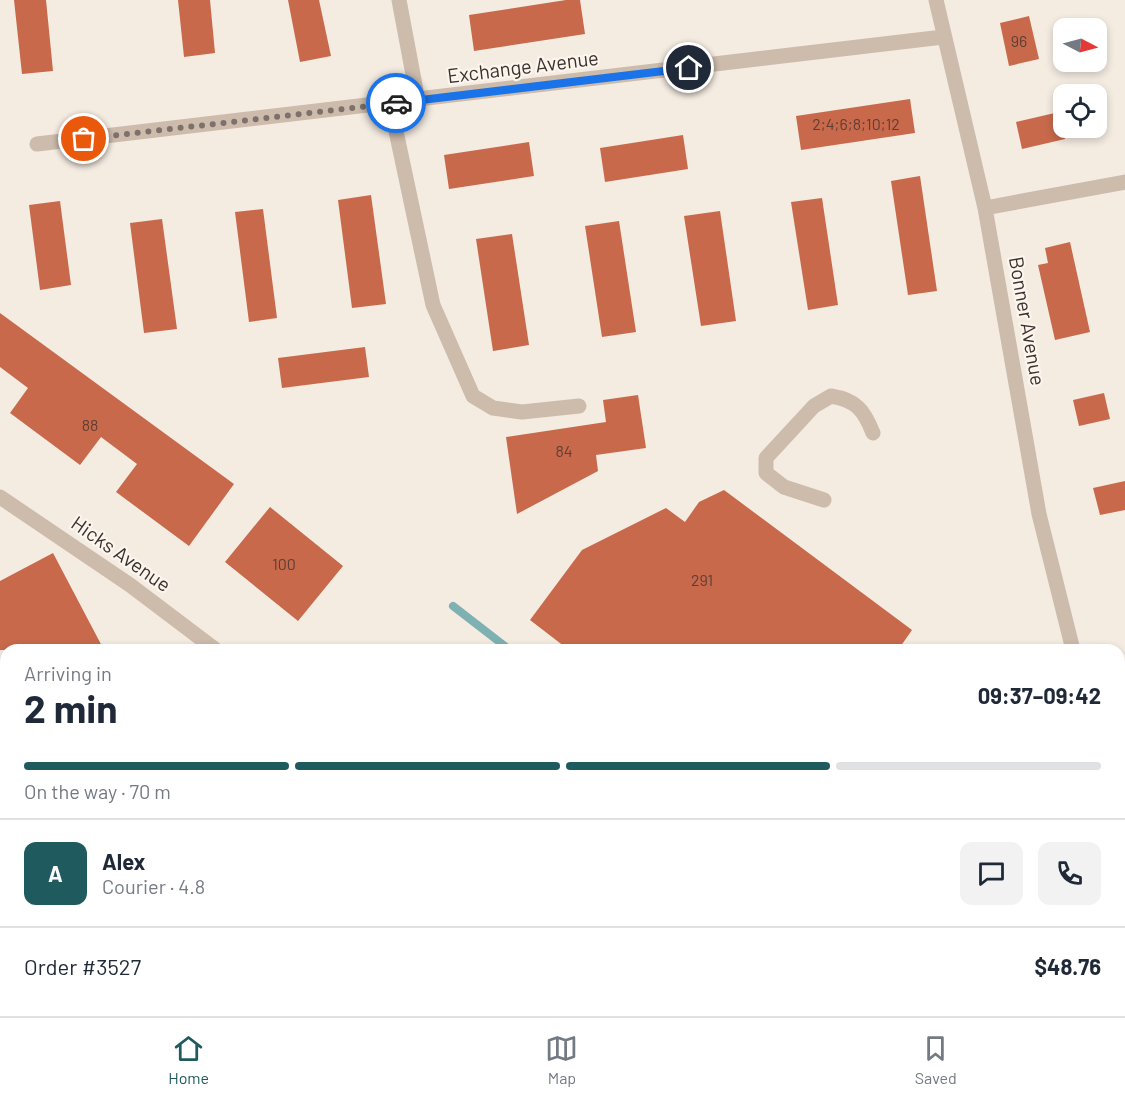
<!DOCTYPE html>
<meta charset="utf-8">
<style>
:root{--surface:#fff;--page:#f2f2f3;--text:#1f2937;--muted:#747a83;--line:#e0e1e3;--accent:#1f5a5e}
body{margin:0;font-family:Barlow,sans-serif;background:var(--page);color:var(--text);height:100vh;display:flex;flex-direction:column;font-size:22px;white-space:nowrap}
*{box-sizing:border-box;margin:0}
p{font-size:20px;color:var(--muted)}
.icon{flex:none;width:33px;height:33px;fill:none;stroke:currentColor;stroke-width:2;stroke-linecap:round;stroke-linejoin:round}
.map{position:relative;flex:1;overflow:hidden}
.panel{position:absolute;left:0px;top:644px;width:1125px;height:374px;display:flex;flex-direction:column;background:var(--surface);border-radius:18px 18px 0 0;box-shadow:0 3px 9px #0003}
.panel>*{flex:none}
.needle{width:39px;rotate:96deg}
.controls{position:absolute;left:1053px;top:18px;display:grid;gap:12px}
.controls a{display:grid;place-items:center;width:54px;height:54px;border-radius:12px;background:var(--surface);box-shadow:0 3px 9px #0003;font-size:30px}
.pin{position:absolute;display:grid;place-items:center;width:51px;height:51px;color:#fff;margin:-26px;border:3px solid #fff;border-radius:50%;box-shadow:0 2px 6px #0007}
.courier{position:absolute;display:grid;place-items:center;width:60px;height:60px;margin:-30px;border:4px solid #1a73e8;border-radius:50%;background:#fff;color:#222;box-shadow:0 2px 8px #0007}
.overview em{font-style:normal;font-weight:700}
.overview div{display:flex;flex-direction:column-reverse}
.overview{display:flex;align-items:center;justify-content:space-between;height:102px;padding:0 24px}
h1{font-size:39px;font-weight:700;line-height:45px}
.bar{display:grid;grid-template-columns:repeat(4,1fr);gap:9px 6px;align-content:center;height:72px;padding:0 24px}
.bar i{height:8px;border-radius:4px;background:var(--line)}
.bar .on{background:var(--accent)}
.bar p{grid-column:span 4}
.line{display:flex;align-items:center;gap:15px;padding:0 24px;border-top:2px solid var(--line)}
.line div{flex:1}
.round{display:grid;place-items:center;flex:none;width:63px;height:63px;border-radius:12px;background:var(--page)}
.tabs{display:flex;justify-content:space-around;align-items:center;height:84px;border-top:2px solid var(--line);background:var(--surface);font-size:16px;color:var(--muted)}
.tabs a{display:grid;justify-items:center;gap:3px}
.tabs .on{color:var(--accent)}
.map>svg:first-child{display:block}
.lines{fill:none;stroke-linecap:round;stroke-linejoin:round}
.stream{stroke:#7fb0b2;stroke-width:8}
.building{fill:#c8694b}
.minor{stroke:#cdbbac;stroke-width:15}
.major{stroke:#7d675c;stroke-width:15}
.done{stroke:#7c716b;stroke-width:6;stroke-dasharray:0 10.8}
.route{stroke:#1a73e8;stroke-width:8}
.labels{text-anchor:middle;stroke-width:4.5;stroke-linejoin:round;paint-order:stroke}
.number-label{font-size:16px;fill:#5e3e33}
.street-label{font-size:20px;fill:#3b302b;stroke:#fbf5ee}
</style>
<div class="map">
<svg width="1125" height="1016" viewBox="0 0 1125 1016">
<rect width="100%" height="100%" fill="#f4ebe1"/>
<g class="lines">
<!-- stream -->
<path class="stream" d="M453 606 510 650"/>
</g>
<!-- building -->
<path class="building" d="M14 0H46L53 71 22 74Z
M178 0H210L215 53 184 57Z
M288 0H319L331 56 300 62Z
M566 0H580L585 34 474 51 469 15Z
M1029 16 1039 59 1009 66 1000 23Z
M910 99 915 133 801 150 796 116Z
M1059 112 1065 139 1022 149 1016 122Z
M683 135 688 169 605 182 600 148Z
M529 142 534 176 449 189 444 155Z
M920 176 937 291 908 295 891 181Z
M371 195 386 304 352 308 338 200Z
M822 198 838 305 808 310 791 202Z
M60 201 71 285 40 290 29 205Z
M263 209 277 318 249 322 235 212Z
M720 211 736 321 701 326 684 216Z
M162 219 177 329 144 333 130 223Z
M619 221 636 332 602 337 585 226Z
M512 234 529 345 493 351 476 239Z
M1070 242 1090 332 1055 340 1038 265 1048 263 1045 248Z
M0 313 234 484 189 546 116 492 137 464 101 437 80 465 10 413 28 388 0 367Z
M365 347 369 377 282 388 278 358Z
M1104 393 1110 419 1079 426 1073 400Z
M638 395 646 448 596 455 598 471 517 514 506 437 606 422 603 400Z
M1125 481V510L1100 515 1093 488Z
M724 490 912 630 898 650H569L530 620 582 550 666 508 685 522 699 502Z
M270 507 343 566 298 621 225 562Z
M53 553 104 650H0V581Z"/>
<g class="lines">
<!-- minor -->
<path class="minor" d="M399 0 418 101
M936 0 985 208 1039 514 1073 650
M390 103 433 305 473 396 493 408 522 412 579 406
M37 144 943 37
M985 208 1125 182
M0 497 130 585 216 650
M824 500 784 487 766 473V458L814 406 831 396C856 400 864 410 873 433
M0 758 6 755
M1119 803 1125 815
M141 1011 144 1016
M371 1011 374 1016
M569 1011 572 1016
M811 1011 814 1016"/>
<!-- major -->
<path class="major" d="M1119 829 1125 825
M788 1016 798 1011"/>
</g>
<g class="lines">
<!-- done -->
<path class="done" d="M84 139 396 103"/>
<!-- route -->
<path class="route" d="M396 103 689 68"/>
</g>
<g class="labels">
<!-- number labels -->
<g class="number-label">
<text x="1019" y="47">96</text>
<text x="856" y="130">2;4;6;8;10;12</text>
<text x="90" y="431">88</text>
<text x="564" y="457">84</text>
<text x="284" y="570">100</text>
<text x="702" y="586">291</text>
</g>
<!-- street labels -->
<g class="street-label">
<text transform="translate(523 67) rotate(-7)" y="7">Exchange Avenue</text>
<text transform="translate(1027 321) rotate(80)" y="7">Bonner Avenue</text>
<text transform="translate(121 554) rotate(35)" y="7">Hicks Avenue</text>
</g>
</g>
</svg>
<div class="controls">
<a><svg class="needle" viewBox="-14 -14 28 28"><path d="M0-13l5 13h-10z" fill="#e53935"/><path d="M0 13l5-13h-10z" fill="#747a83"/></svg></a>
<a><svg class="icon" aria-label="locate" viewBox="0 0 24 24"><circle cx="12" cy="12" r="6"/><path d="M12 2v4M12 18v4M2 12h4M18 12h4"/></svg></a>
</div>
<div class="pin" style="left:84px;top:139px;background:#ea580c"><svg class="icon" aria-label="bag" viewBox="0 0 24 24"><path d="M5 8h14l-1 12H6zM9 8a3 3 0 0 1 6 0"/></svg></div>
<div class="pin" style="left:689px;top:68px;background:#1f2937"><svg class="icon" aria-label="home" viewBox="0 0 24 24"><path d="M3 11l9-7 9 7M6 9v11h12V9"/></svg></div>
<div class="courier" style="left:396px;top:103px"><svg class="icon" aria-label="car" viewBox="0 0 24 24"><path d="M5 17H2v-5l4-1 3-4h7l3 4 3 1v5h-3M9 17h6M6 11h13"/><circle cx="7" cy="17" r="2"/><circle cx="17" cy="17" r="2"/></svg></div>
<section class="panel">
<div class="overview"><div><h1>2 min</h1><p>Arriving in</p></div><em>09:37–09:42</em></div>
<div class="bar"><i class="on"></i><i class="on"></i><i class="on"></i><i></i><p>On the way · 70 m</p></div>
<div class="line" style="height:108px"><b class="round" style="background:var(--accent);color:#fff">A</b><div><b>Alex</b><p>Courier · 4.8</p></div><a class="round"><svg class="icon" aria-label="chat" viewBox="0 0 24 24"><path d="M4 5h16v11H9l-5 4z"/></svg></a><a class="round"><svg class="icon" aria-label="phone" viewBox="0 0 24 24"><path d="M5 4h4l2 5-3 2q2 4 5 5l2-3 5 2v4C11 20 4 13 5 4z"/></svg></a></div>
<div class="line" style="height:78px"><div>Order #3527</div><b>$48.76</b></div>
</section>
</div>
<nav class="tabs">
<a class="on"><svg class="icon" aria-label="home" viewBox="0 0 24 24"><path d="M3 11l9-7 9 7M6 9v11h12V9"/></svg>Home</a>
<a><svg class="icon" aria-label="map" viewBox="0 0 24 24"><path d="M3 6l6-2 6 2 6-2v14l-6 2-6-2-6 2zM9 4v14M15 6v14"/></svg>Map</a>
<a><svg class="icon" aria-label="saved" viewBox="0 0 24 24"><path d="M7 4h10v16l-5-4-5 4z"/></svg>Saved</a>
</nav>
